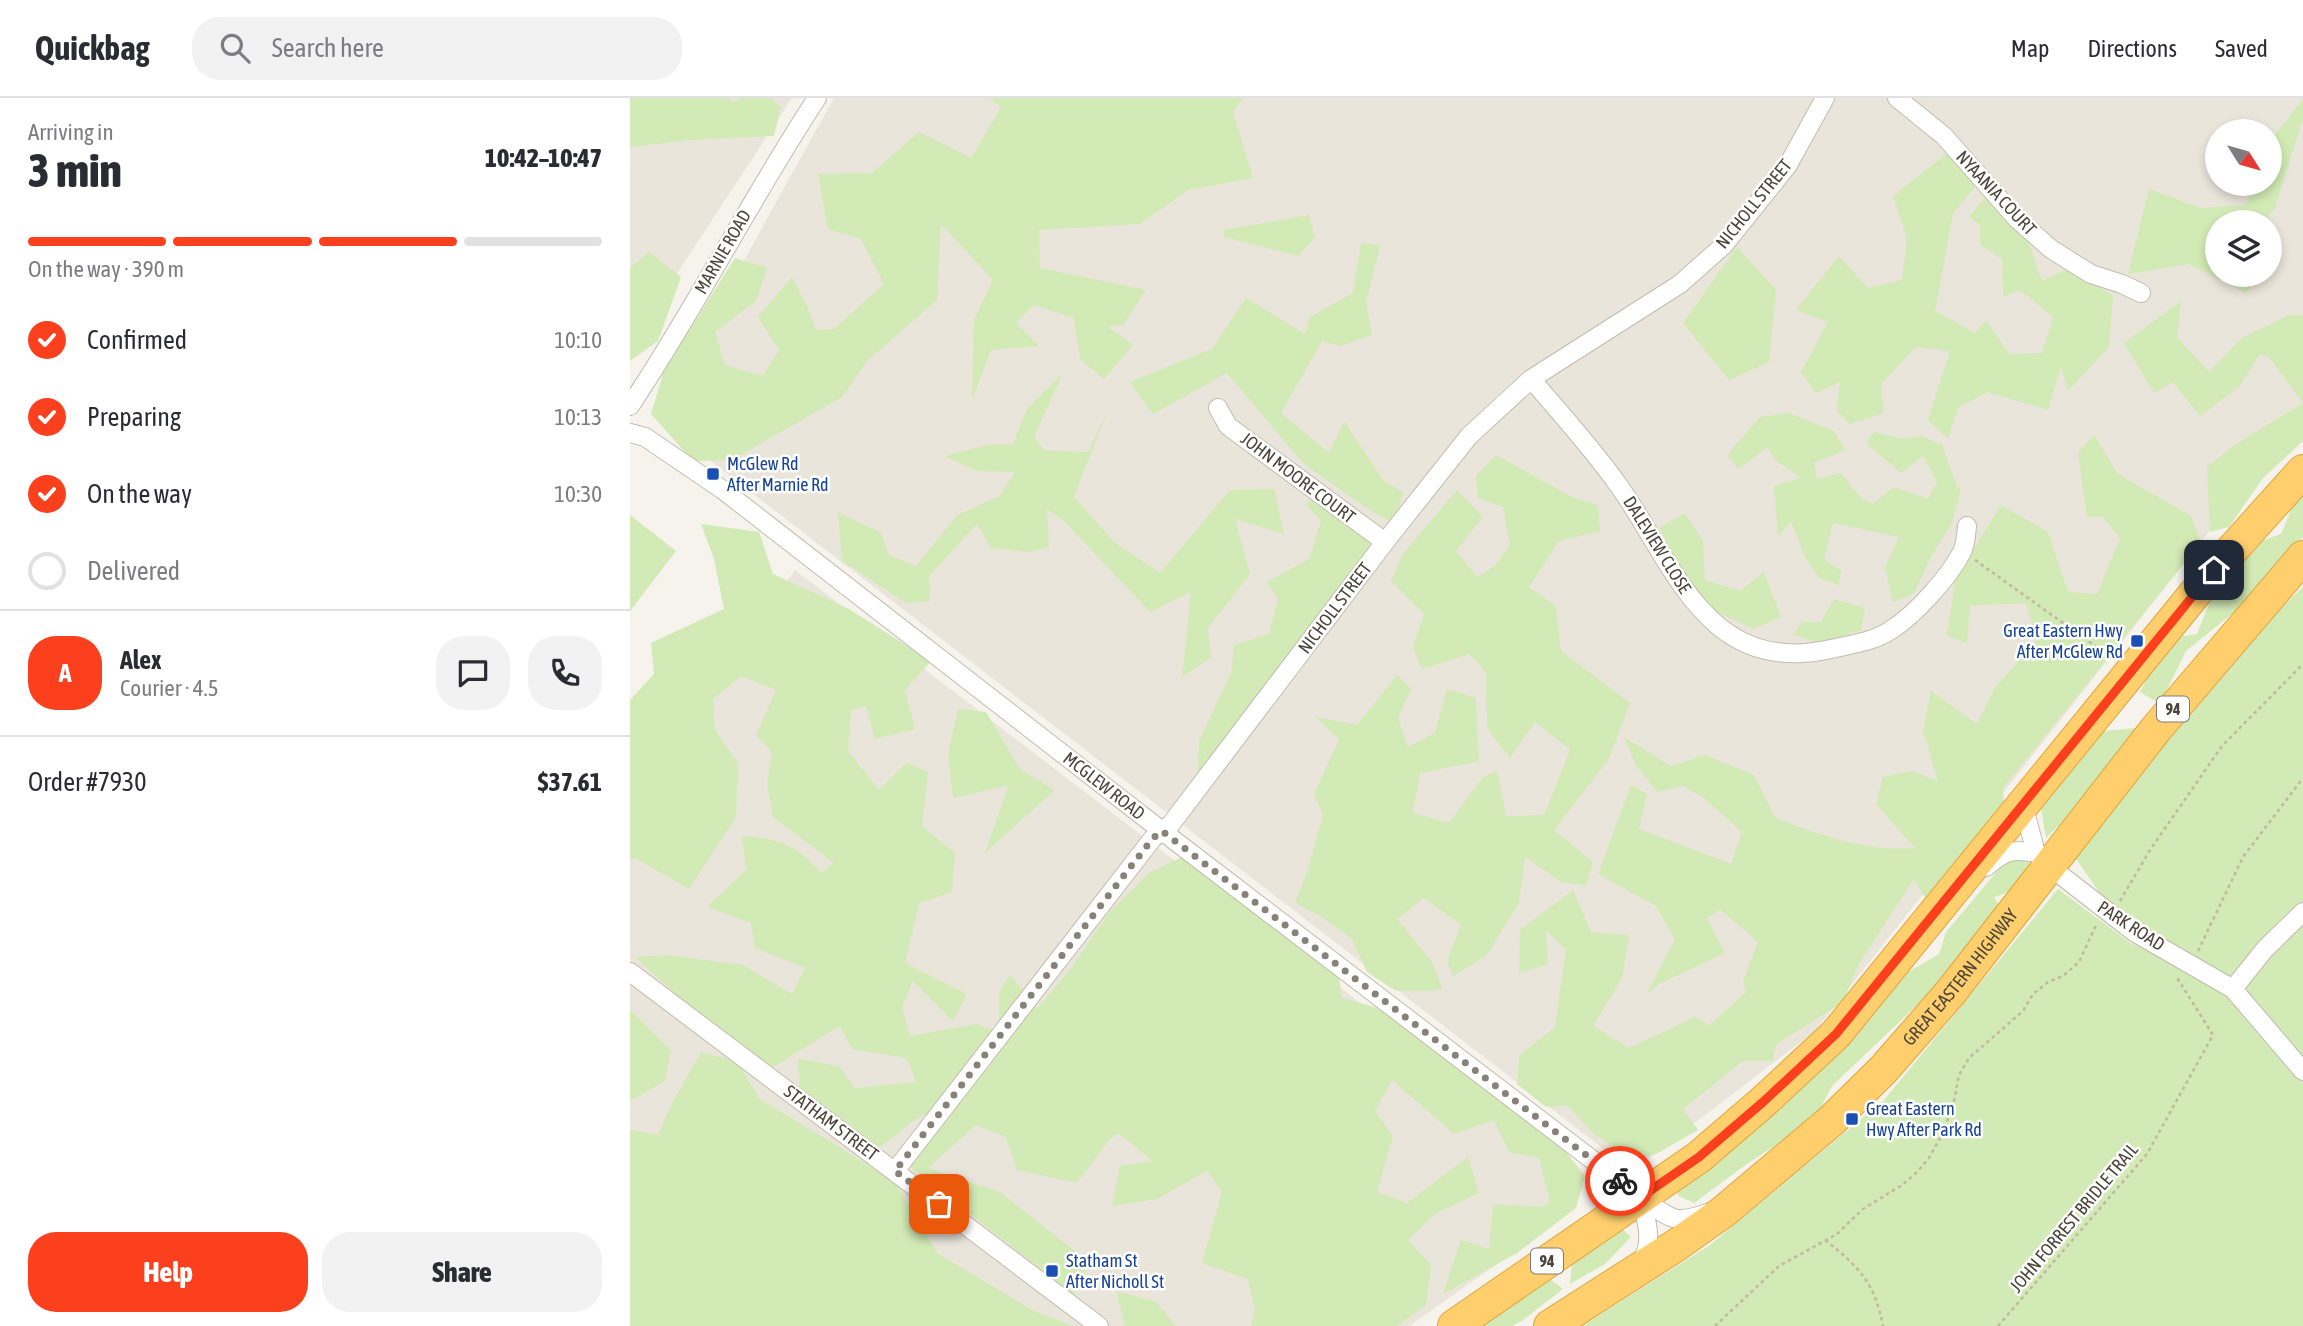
<!DOCTYPE html>
<meta charset="utf-8">
<style>
:root{--surface:#fff;--page:#f2f2f3;--text:#2b2b33;--muted:#7c7c81;--line:#e1e1e2;--accent:#fc3f1d}
body{margin:0;font-family:"Asap Condensed",sans-serif;background:var(--page);color:var(--text);height:100vh;display:flex;flex-direction:column;font-size:26px;white-space:nowrap}
*{box-sizing:border-box;margin:0}
p{font-size:23px;color:var(--muted)}
.icon{flex:none;width:38px;height:38px;fill:none;stroke:currentColor;stroke-width:2;stroke-linecap:round;stroke-linejoin:round}
.map{position:relative;flex:1;overflow:hidden}
.panel{display:flex;flex-direction:column;background:var(--surface);width:630px}
.panel>*{flex:none}
.needle{width:46px;rotate:127deg}
.controls{position:absolute;left:1575px;top:21px;display:grid;gap:14px}
.controls a{display:grid;place-items:center;width:77px;height:77px;border-radius:50%;background:var(--surface);box-shadow:0 4px 10px #0003;font-size:35px}
.pin{position:absolute;display:grid;place-items:center;width:60px;height:60px;color:#fff;margin:-30px;border-radius:14px;box-shadow:0 4px 10px #0006}
.courier{position:absolute;display:grid;place-items:center;width:70px;height:70px;margin:-35px;border:5px solid #fc3f1d;border-radius:50%;background:#fff;color:#222;box-shadow:0 2px 9px #0007}
.overview em{font-style:normal;font-weight:800}
.overview div{display:flex;flex-direction:column-reverse}
.overview{display:flex;align-items:center;justify-content:space-between;height:119px;padding:0 28px}
h1{font-size:46px;font-weight:800;line-height:52px}
.bar{display:grid;grid-template-columns:repeat(4,1fr);gap:10px 7px;align-content:center;height:84px;padding:0 28px}
.bar i{height:9px;border-radius:5px;background:var(--line)}
.bar .on{background:var(--accent)}
.bar p{grid-column:span 4}
.line{display:flex;align-items:center;gap:18px;padding:0 28px;border-top:2px solid var(--line)}
.line div{flex:1}
.round{display:grid;place-items:center;flex:none;width:74px;height:74px;border-radius:28px;background:var(--page)}
ol{padding:0 28px;list-style:none}
li{display:flex;align-items:center;gap:21px;height:77px}
li p{margin-inline-start:auto}
li .icon{padding:7px;border-radius:50%;background:var(--accent);color:#fff;stroke-width:4}
li:last-child{color:var(--muted)}
li i{width:38px;height:38px;border:4px solid var(--line);border-radius:50%}
.action{display:flex;gap:14px;margin-top:auto;padding:14px 28px}
.action a{flex:1;height:80px;border-radius:28px;background:var(--accent);color:#fff;font-size:28px;font-weight:800;line-height:80px;text-align:center}
.action a+a{background:var(--page);color:var(--text)}
header{display:flex;align-items:center;gap:42px;box-sizing:border-box;height:98px;padding:0 35px;background:var(--surface);border-bottom:2px solid var(--line)}
header strong{font-size:33px}
nav{display:flex;gap:38px;margin-inline-start:auto;font-size:24px}
.search{width:490px;height:63px;background:var(--page);display:flex;align-items:center;gap:18px;box-sizing:border-box;padding:0 24px;border-radius:28px;color:var(--muted);font-size:26px}
main{display:flex;flex:1;min-height:0}
.map>svg:first-child{display:block}
.residential{fill:#eae5da;fill-rule:evenodd}
.green{fill:#d2eab5}
.lines{fill:none;stroke-linecap:round;stroke-linejoin:round}
.street-casing{stroke:#c2bbae;stroke-width:20}
.highway-casing{stroke:#e0a43c;stroke-width:34}
.path{stroke:#c4b79f;stroke-width:2.5;stroke-dasharray:3.5 3.5;stroke-linecap:butt}
.street{stroke:#fff;stroke-width:18}
.highway{stroke:#ffcf6e;stroke-width:32}
.done{stroke:#878178;stroke-width:7;stroke-dasharray:0 12.6}
.route{stroke:#fc3f1d;stroke-width:9}
.transit-dot{fill:#1a4fb4;stroke:#fff;stroke-width:2.5}
.labels{text-anchor:middle;stroke-width:5;stroke-linejoin:round;paint-order:stroke}
.shield{fill:#fff;stroke:#817c74;stroke-width:2}
.shield-label{font-size:16px;font-weight:bold;fill:#4b4439}
.street-label{font-size:18px;fill:#4b4439;stroke:#fff}
.transit-label{font-size:18px;fill:#164399;stroke:#fff;text-anchor:start}
</style>
<header>
<strong>Quickbag</strong>
<div class="search"><svg class="icon" aria-label="search" viewBox="0 0 24 24"><circle cx="10" cy="10" r="6"/><path d="M15 15l6 6"/></svg>Search here</div>
<nav><a>Map</a><a>Directions</a><a>Saved</a></nav>
</header>
<main>
<section class="panel">
<div class="overview"><div><h1>3 min</h1><p>Arriving in</p></div><em>10:42–10:47</em></div>
<div class="bar"><i class="on"></i><i class="on"></i><i class="on"></i><i></i><p>On the way · 390 m</p></div>
<ol>
<li><svg class="icon" aria-label="check" viewBox="0 0 24 24"><path d="M5 12l5 5 9-10"/></svg>Confirmed<p>10:10</p></li>
<li><svg class="icon" aria-label="check" viewBox="0 0 24 24"><path d="M5 12l5 5 9-10"/></svg>Preparing<p>10:13</p></li>
<li><svg class="icon" aria-label="check" viewBox="0 0 24 24"><path d="M5 12l5 5 9-10"/></svg>On the way<p>10:30</p></li>
<li><i></i>Delivered</li>
</ol>
<div class="line" style="height:126px"><b class="round" style="background:var(--accent);color:#fff">A</b><div><b>Alex</b><p>Courier · 4.5</p></div><a class="round"><svg class="icon" aria-label="chat" viewBox="0 0 24 24"><path d="M4 5h16v11H9l-5 4z"/></svg></a><a class="round"><svg class="icon" aria-label="phone" viewBox="0 0 24 24"><path d="M5 4h4l2 5-3 2q2 4 5 5l2-3 5 2v4C11 20 4 13 5 4z"/></svg></a></div>
<div class="line" style="height:91px"><div>Order #7930</div><b>$37.61</b></div>
<div class="action"><a>Help</a><a>Share</a></div>
</section>
<div class="map">
<svg width="1673" height="1228" viewBox="0 0 1673 1228">
<rect width="100%" height="100%" fill="#f6f3ec"/>
<!-- residential -->
<path class="residential" d="M0 0H162L0 247Z
M204 0H1673V338L1593 416 1185 933 1002 1073 26 321ZM1587 33H1640V86H1587ZM1587 124H1640V177H1587Z
M165 472 933 1060 927 1124 779 1228H0V695Z"/>
<!-- green -->
<path class="green" d="M0 0H99L103 4 111 0H140L151 9 144 38 60 42 0 49Z
M360 0H613L603 14 623 80 558 92 510 126 409 132 410 170 516 192 494 226 478 229 503 247 474 281 450 261 444 220 403 207 386 225 409 248 361 252 342 302 344 222 363 182 311 126 307 202 237 263 212 299 102 362 63 363 21 316 34 272 105 160 137 170 126 203 85 234 95 267 133 278 149 252 128 219 162 179 177 208 186 232 204 231 254 186 231 141 198 131 188 76 242 75 289 34 341 60 371 10Z
M1673 1V20L1645 110 1634 124H1587V177H1624L1627 181 1616 195 1559 166 1498 176 1519 91 1571 110 1615 107 1624 86H1640V48L1644 38Z
M1316 56 1334 61 1346 87 1323 116 1305 213 1345 235 1356 222 1379 256 1412 255 1423 219 1390 192 1373 199 1372 161 1350 147V127L1339 119 1355 99 1395 135 1412 183 1441 169 1483 198 1479 249 1438 293 1431 268 1418 312 1357 294 1328 310 1318 341 1298 322 1320 253 1286 249 1251 286 1254 315 1220 326 1207 313 1210 284 1186 295 1171 274 1198 224 1166 212 1209 158 1238 190 1272 182 1277 140 1263 98Z
M679 117 685 140 668 158 594 139V132Z
M731 145 750 148 736 204 742 237 711 248 692 243 651 315 699 355 714 323 753 382 774 395 763 425 732 407 673 365 597 275 523 316 500 284 582 251 616 200 675 236 680 219 723 195Z
M1107 149 1146 192 1139 264 1099 282 1053 225Z
M19 154 51 179 28 243 0 263V170Z
M1551 203 1547 239 1579 274 1612 240 1659 217H1673V343L1633 380 1599 429 1580 434 1577 369 1606 346 1673 305 1640 260 1630 256 1609 289 1570 318 1543 284 1524 295 1494 245Z
M433 275 404 339 414 352 458 354 478 312 444 399 485 445 530 475 600 392 644 391 654 436 605 421 620 476 578 530 581 560 552 579 561 494 520 514 434 423 417 411 419 449 399 454 361 450 347 426 299 478 300 503 276 505 212 463 208 414 251 435 259 457 286 468 327 417 370 398 385 374 346 373 315 358 358 347 383 346 397 311Z
M1159 315 1204 333 1215 352 1184 365 1187 381 1211 375 1231 400 1243 406 1264 389 1298 401 1307 384 1293 358 1271 375 1236 345 1244 334 1272 341 1291 338 1312 347 1327 388 1331 390 1322 425 1301 459 1284 496 1263 504 1255 470 1269 439 1203 425 1194 462 1211 472 1209 487 1189 480 1175 459 1161 424 1148 438 1144 388 1171 380 1145 362 1138 349 1108 371 1097 357 1130 319Z
M1464 337 1488 376 1561 418 1571 444 1373 690 1374 704 1295 800 1284 781 1229 866 1213 904 1147 946 1142 963H1113L1053 1011 1068 1032 1026 1056 1003 1062 963 1035 937 1007 916 1009 887 986 889 958 925 929 936 852 916 832 918 866 889 875 890 832 943 792 961 834 999 837 992 880 963 928 999 950 1065 919 1080 927 1116 894 1113 883 1128 844 1091 812 1077 820 1095 855 1029 886 1016 897 1045 841 1026 808 968 776 1001 687 1017 696 1009 731 1101 766 1112 734 1074 700 1053 688 1027 694 1006 667 994 639 1041 668 1075 657 1124 677 1145 719C1189 738 1237 754 1285 750L1246 706 1253 679 1282 673 1308 683 1293 633 1301 593 1347 626 1364 591 1407 542 1396 505 1340 508 1337 545 1317 538 1325 481 1371 407 1418 434 1438 494 1467 496 1490 440 1473 419H1457L1448 355Z
M866 357 942 399 968 407 970 433 929 443 899 489 926 508 931 553 1000 605 979 661 924 732 963 764 956 787 931 784 895 759 889 805 856 858 823 878 817 863 831 827 794 800 767 821 802 864 813 891 796 893H766L737 874 722 841 689 817 665 805 677 774 693 717 684 696 709 642 686 619 727 627 767 577 781 591 768 620 778 649 805 635 817 591 846 600 849 663 790 675 783 715 819 725 853 679 867 673 876 718 914 717 940 652 905 624 880 660 857 630 856 575 840 556 792 571 783 549 794 516 761 483 773 456 827 392 853 419 826 453 847 479 865 468 880 447 873 409 848 400 846 378Z
M690 393 726 409 750 466 567 697 569 643 601 575 604 547 639 536 648 501 637 484 679 461 691 423 676 406Z
M1673 393V439L1651 461 1613 507 1556 553 1530 606 1510 594 1525 565 1548 539 1567 536 1581 501 1626 445 1651 436 1666 400Z
M1055 415 1073 443 1075 482 1110 493 1134 474 1151 519 1124 531 1069 506 1029 430Z
M0 417 46 453 0 513Z
M71 426 129 434 143 476 219 511 301 563 275 592 285 631 245 641 236 608 221 612 218 653 249 692 276 665 298 674 292 728 325 755 322 794 289 805 275 865 337 896 323 923 283 883 272 910 280 938 347 926 369 935V894L380 877 408 910 441 870 479 815 520 774 552 759 708 873 712 900 745 909 824 960 921 1035 955 1078 946 1110 887 1155 813 1196 831 1142 859 1151 863 1106 912 1109 920 1105 909 1060 879 1054 864 1022 824 1036 762 982 745 1013 763 1038 747 1094 777 1105 838 1059 849 1095 806 1115 778 1142 801 1167 796 1207 767 1228H621L625 1213 618 1181 572 1165 592 1094 577 1073 527 1101 482 1108 490 1068 523 1063 488 1035 480 1041 447 1085 387 1072 376 1039 346 1027 298 1070 370 1094 460 1165 444 1197 280 1069 307 1025 331 996 282 1024 248 1051 170 991 168 961 209 968 225 990 286 984 277 960 222 951 210 928 143 969 61 910 5 859 37 857 113 867 162 896 175 870 125 850 121 825 77 809 116 772 112 738C148 741 167 746 191 775L204 765 143 719 137 686 142 654 126 637 146 592 111 578 83 601 85 632 108 665 106 719 59 791 7 761H0V602L24 576 21 545 94 511 84 461Z
M1673 489V1228H952L1080 1147 1254 1002 1428 791 1506 849 1445 759 1580 578Z
M1204 501 1235 510 1231 532 1189 545 1163 536 1172 524H1191Z
M328 611 356 614 390 671 425 692 355 755 379 687 323 700 318 657Z
M1506 630 1489 664 1472 685 1416 740 1411 711 1463 634Z
M1384 753 1399 761C1398 787 1387 792 1364 799L1371 811 1332 860 1286 908 1202 988 1184 1022 1114 1068 1064 1105 1047 1097 1053 1083 1129 1029 1218 947 1275 876 1309 856 1316 834Z
M0 912 41 952 35 983 0 1003Z
M71 954 108 964 129 1001 211 1050 266 1086 307 1155 404 1213 444 1228H0V1032L28 1037 41 1007Z
M984 1123 1001 1139 975 1166 940 1186 943 1154Z
M920 1181 933 1191 893 1222 882 1228H835Z
M486 1193 526 1204 546 1228H495Z"/>
<g class="lines">
<defs>
<path id="street" d="M1267 0 1314 38 1387 121 1421 151 1461 176 1492 186 1511 195
M901 281C931 316 962 350 989 388 1045 467 1077 579 1201 551 1222 546 1243 544 1261 532 1285 517 1319 479 1332 454 1336 446 1336 437 1337 428
M0 308C67 208 121 100 187 0
M588 310 598 328 755 444
M0 335 15 339 93 392 532 733 1011 1099C1039 1119 1042 1128 1077 1115
M1393 706 1406 755 1419 768 1504 834 1603 891
M1356 769C1375 753 1381 750 1406 755
M1673 814 1635 851 1603 891 1673 973
M0 874 469 1228
M265 1073 523 740 541 726 755 444 839 338 901 281 1050 186 1094 147 1158 67 1195 0
M1010 1166C1025 1144 1016 1123 1011 1099"/>
<g id="highway">
<path d="M824 1228 1069 1059 1133 1004 1206 936 1584 472 1673 373"/>
<path id="s1" d="M920 1228 1045 1148 1093 1114 1201 1023 1253 972 1321 894 1526 631 1673 459"/>
</g>
</defs>
<!-- street casing -->
<use href="#street" class="street-casing"/>
<!-- highway casing -->
<use href="#highway" class="highway-casing"/>
<!-- path -->
<path class="path" d="M1345 462 1482 560
M1490 803 1520 752 1592 648 1673 566
M1568 853 1613 759 1673 680
M1195 1142C1229 1168 1245 1186 1253 1228
M1085 1228 1149 1168 1207 1136 1233 1111 1272 1087 1287 1074 1299 1060 1313 1035 1324 1003 1329 977 1339 960 1393 913 1403 896 1418 884 1433 878 1449 864 1467 825
M1368 1228 1517 1056 1583 937 1546 878"/>
<!-- street -->
<use href="#street" class="street"/>
<!-- highway -->
<use href="#highway" class="highway"/>
</g>
<g class="lines">
<!-- done -->
<path class="done" d="M309 1106 265 1073 523 740 532 733 990 1083"/>
<!-- route -->
<path class="route" d="M990 1083 1011 1099 1069 1059 1133 1004 1206 936 1584 472"/>
</g>
<!-- markers -->
<g class="transit-dot">
<rect x="76" y="369" width="14" height="14" rx="3.5"/>
<rect x="1500" y="536" width="14" height="14" rx="3.5"/>
<rect x="1215" y="1014" width="14" height="14" rx="3.5"/>
<rect x="415" y="1166" width="14" height="14" rx="3.5"/>
</g>
<g class="labels">
<!-- shield labels -->
<g class="shield">
<rect x="1527" y="598.5" width="32" height="25" rx="5"/>
<rect x="901" y="1150.5" width="32" height="25" rx="5"/>
</g>
<g class="shield-label">
<text x="1543" y="617">94</text>
<text x="917" y="1169">94</text>
</g>
<!-- street labels -->
<g class="street-label">
<text transform="translate(1366 95) rotate(47)" y="6">NYAANIA COURT</text>
<text transform="translate(1124 106) rotate(-51)" y="6">NICHOLL STREET</text>
<text transform="translate(93 154) rotate(-60)" y="6">MARNIE ROAD</text>
<text transform="translate(668 380) rotate(37)" y="6">JOHN MOORE COURT</text>
<text transform="translate(1027 447) rotate(58)" y="6">DALEVIEW CLOSE</text>
<text transform="translate(705 510) rotate(-53)" y="6">NICHOLL STREET</text>
<text transform="translate(474 688) rotate(38)" y="6">MCGLEW ROAD</text>
<text transform="translate(1501 828) rotate(33)" y="6">PARK ROAD</text>
<text dy="6" stroke="none"><textPath href="#s1" startOffset="542">GREAT EASTERN HIGHWAY</textPath></text>
<text transform="translate(201 1025) rotate(37)" y="6">STATHAM STREET</text>
<text transform="translate(1444 1120) rotate(-50)" y="6">JOHN FORREST BRIDLE TRAIL</text>
</g>
<!-- transit labels -->
<g class="transit-label">
<text x="97" y="372">McGlew Rd<tspan x="97" dy="21">After Marnie Rd</tspan></text>
<text x="1493" y="539" text-anchor="end">Great Eastern Hwy<tspan x="1493" dy="21">After McGlew Rd</tspan></text>
<text x="1236" y="1017">Great Eastern<tspan x="1236" dy="21">Hwy After Park Rd</tspan></text>
<text x="436" y="1169">Statham St<tspan x="436" dy="21">After Nicholl St</tspan></text>
</g>
</g>
</svg>
<div class="controls">
<a><svg class="needle" viewBox="-14 -14 28 28"><path d="M0-13l5 13h-10z" fill="#e53935"/><path d="M0 13l5-13h-10z" fill="#7c7c81"/></svg></a>
<a><svg class="icon" aria-label="layers" viewBox="0 0 24 24"><path d="M12 4l9 5-9 5-9-5zM3 14l9 5 9-5"/></svg></a>
</div>
<div class="pin" style="left:309px;top:1106px;background:#ea580c"><svg class="icon" aria-label="bag" viewBox="0 0 24 24"><path d="M5 8h14l-1 12H6zM9 8a3 3 0 0 1 6 0"/></svg></div>
<div class="pin" style="left:1584px;top:472px;background:#1f2937"><svg class="icon" aria-label="home" viewBox="0 0 24 24"><path d="M3 11l9-7 9 7M6 9v11h12V9"/></svg></div>
<div class="courier" style="left:990px;top:1083px"><svg class="icon" aria-label="bike" viewBox="0 0 24 24"><circle cx="6" cy="16" r="4"/><circle cx="18" cy="16" r="4"/><path d="M6 16l4-8h5l3 8M10 8l3 8H6M13 5h3"/></svg></div>
</div>
</main>
